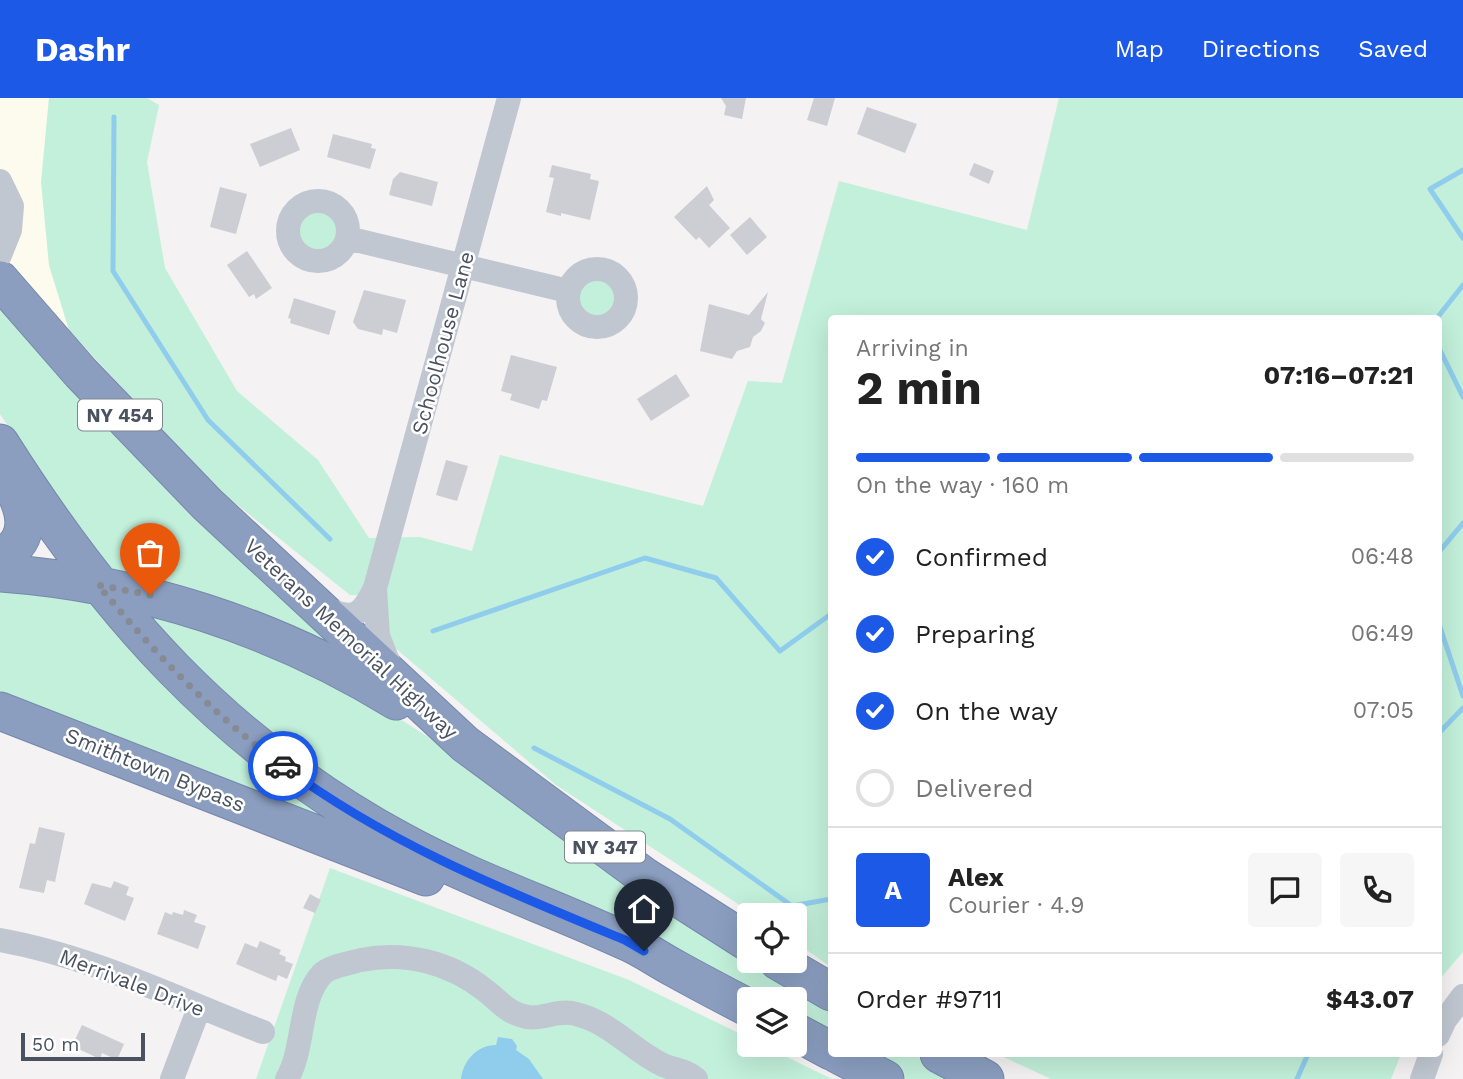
<!DOCTYPE html>
<meta charset="utf-8">
<style>
:root{--surface:#fff;--page:#f6f6f6;--text:#222;--muted:#767676;--line:#e0e0e0;--accent:#1b59e6}
body{margin:0;font-family:"Work Sans",sans-serif;background:var(--page);color:var(--text);height:100vh;display:flex;flex-direction:column;font-size:26px;white-space:nowrap}
*{box-sizing:border-box;margin:0}
p{font-size:23px;color:var(--muted)}
.icon{flex:none;width:38px;height:38px;fill:none;stroke:currentColor;stroke-width:2;stroke-linecap:round;stroke-linejoin:round}
.map{position:relative;flex:1;overflow:hidden}
.sheet{position:absolute;left:828px;top:217px;width:614px;height:742px;display:flex;flex-direction:column;background:var(--surface);border-radius:7px;box-shadow:0 7px 28px #0002}
.sheet>*{flex:none}
.controls{position:absolute;left:737px;top:805px;display:grid;gap:14px}
.controls a{display:grid;place-items:center;width:70px;height:70px;border-radius:7px;background:var(--surface);box-shadow:0 7px 28px #0002;font-size:35px}
.scale{position:absolute;left:21px;bottom:18px;width:124px;box-sizing:border-box;padding-left:7px;border:4px solid #4a5260;border-top:0;font-size:19px;line-height:24px;white-space:nowrap;color:#4a5260;-webkit-text-stroke:5px #fff;paint-order:stroke}
.pin{position:absolute;display:grid;place-items:center;width:60px;height:60px;color:#fff;margin:-72px -30px;border-radius:50% 50% 50% 0;rotate:-45deg;box-shadow:0 0 7px #0007}
.pin .icon{rotate:45deg}
.courier{position:absolute;display:grid;place-items:center;width:70px;height:70px;margin:-35px;border:5px solid #1b59e6;border-radius:50%;background:#fff;color:#222;box-shadow:0 2px 9px #0007}
.overview em{font-style:normal;font-weight:700}
.overview div{display:flex;flex-direction:column-reverse}
.overview{display:flex;align-items:center;justify-content:space-between;height:119px;padding:0 28px}
h1{font-size:46px;font-weight:700;line-height:52px}
.bar{display:grid;grid-template-columns:repeat(4,1fr);gap:10px 7px;align-content:center;height:84px;padding:0 28px}
.bar i{height:9px;border-radius:5px;background:var(--line)}
.bar .current{background:var(--accent)}
.bar p{grid-column:span 4}
.line{display:flex;align-items:center;gap:18px;padding:0 28px;border-top:2px solid var(--line)}
.line div{flex:1}
.round{display:grid;place-items:center;flex:none;width:74px;height:74px;border-radius:7px;background:var(--page)}
ol{padding:0 28px;list-style:none}
li{display:flex;align-items:center;gap:21px;height:77px}
li p{margin-inline-start:auto}
li .icon{padding:7px;border-radius:50%;background:var(--accent);color:#fff;stroke-width:4}
li:last-child{color:var(--muted)}
li i{width:38px;height:38px;border:4px solid var(--line);border-radius:50%}
header{display:flex;align-items:center;gap:42px;box-sizing:border-box;height:98px;padding:0 35px;background:var(--accent);color:#fff}
header strong{font-size:33px}
nav{display:flex;gap:38px;margin-inline-start:auto;font-size:24px}
.map>svg:first-child{display:block}
.commercial{fill:#fdfaee}
.green{fill:#c2f0da}
.water{fill:#90cded}
.lines{fill:none;stroke-linecap:round;stroke-linejoin:round}
.stream{stroke:#90cded;stroke-width:5}
.building{fill:#ccced4}
.highway-casing{stroke:#7688ac;stroke-width:39}
.minor{stroke:#c0c7d1;stroke-width:24}
.highway{stroke:#8b9ec0;stroke-width:37}
.done{stroke:#868a93;stroke-width:7;stroke-dasharray:0 12.6}
.route{stroke:#1b59e6;stroke-width:9}
.labels{text-anchor:middle;stroke-width:5;stroke-linejoin:round;paint-order:stroke}
.shield{fill:#fff;stroke:#808690;stroke-width:2}
.shield-label{font-size:19px;font-weight:bold;fill:#4a5260}
.street-label{font-size:21px;fill:#4a5260;stroke:#fff}
</style>
<header>
<strong>Dashr</strong>
<nav><a>Map</a><a>Directions</a><a>Saved</a></nav>
</header>
<div class="map">
<svg width="1463" height="981" viewBox="0 0 1463 981">
<rect width="100%" height="100%" fill="#f4f2f2"/>
<!-- commercial -->
<path class="commercial" d="M0 0H49L42 84 49 167 69 232 0 157Z"/>
<!-- green -->
<path class="green" d="M49 0H147L159 7 147 64 165 170 237 293 318 362 369 440 420 439 472 453 500 357 703 408 748 283 782 285 839 83 1027 132 1059 0H1463V854L1439 882 1438 220H831V869L795 844 794 817H755L556 687 387 543 378 498 350 497 210 385 69 232 49 167 41 84Z
M293 133a25 25 0 1 1 50 0a25 25 0 1 1-50 0Z
M573 200a23 23 0 1 1 46 0a23 23 0 1 1-46 0Z
M0 201 344 554 186 488 102 468 0 316Z
M0 488 80 494 156 579 253 666 361 741 0 604Z
M125 502 248 543 372 603 456 657 600 770 769 875 831 910V943L795 924 794 901H750L408 730 298 660 224 602Z
M330 770 629 882 749 940V947H762L832 981H256Z
M857 956H912L957 981H907Z
M997 956H1401L1391 981H1051Z"/>
<!-- water -->
<path class="water" d="M498 939 512 941 517 948 516 952 529 961 543 981H461C463 963 477 947 496 947Z"/>
<g class="lines">
<!-- stream -->
<path class="stream" d="M114 19 113 173 208 322 330 441
M1463 72 1430 91 1463 140
M1437 220 1463 187
M1438 248 1463 299
M1463 425 1439 454V526L1463 598
M433 533 645 460 716 480 780 553 831 516
M1438 636 1463 610
M534 650 670 721 792 808 831 801
M1297 981 1308 956"/>
</g>
<!-- building -->
<path class="building" d="M721 0H746L742 21 724 17 726 8Z
M814 0H835L827 28 807 22Z
M867 9 917 26 905 55 857 36Z
M291 30 300 52 260 69 250 46Z
M333 36 372 46 371 50 376 51 370 71 327 59Z
M974 65 994 73 989 86 969 77Z
M552 67 591 76 590 81 599 83 590 122 561 115V118L546 114 554 80 549 79Z
M400 74 438 84 432 108 389 97 393 81Z
M707 88 714 102 709 107 730 130 709 150 699 139 696 142 674 119Z
M220 89 247 96 236 136 210 129Z
M750 119 767 139 747 157 730 137Z
M247 153 272 190 256 201 254 196 249 199 227 167Z
M364 192 406 202 397 235 383 231 382 237 358 231 353 224Z
M768 194 761 221 765 225 761 233 753 239 750 249 737 253 732 261 700 253 709 206 749 217Z
M294 200 336 213 329 237 290 225 291 221 288 220Z
M511 257 557 269 547 303 542 302 539 311 510 302 512 296 501 293Z
M676 276 690 298 651 323 637 301Z
M446 362 468 368 457 403 436 397Z
M39 729 65 735 55 784 47 782 44 795 19 790 30 745 35 746Z
M114 783 129 789 126 797 134 800 125 823 84 806 92 785 111 790Z
M310 796 321 802 315 815 303 810Z
M184 812 197 817 194 824 206 828 198 851 157 836 165 814 172 817 173 814 183 817Z
M260 843 281 852 279 856 286 859 285 863 293 866 287 881 278 877 276 883 236 866 245 845 257 850Z
M82 927 124 946 117 962 102 955 100 961 72 948Z"/>
<g class="lines">
<defs>
<path id="highway" d="M0 182 81 275 207 406 465 646 644 778 749 845
M0 345C106 513 224 647 401 743 472 782 549 808 623 842 641 849 657 861 674 870 699 884 724 897 749 910
M0 459C36 441 25 409 8 381
M0 475C140 485 276 529 396 603
M0 613 426 779
M778 863 831 894
M794 933 831 953
M837 956 885 981
M939 956 985 981"/>
</defs>
<!-- highway casing -->
<use href="#highway" class="highway-casing"/>
<!-- minor -->
<path class="minor" d="M0 83 12 108 10 132 0 157
M288 133a30 30 0 1 1 60 0a30 30 0 1 1-60 0Z
M347 140 568 193
M568 200a29 29 0 1 1 58 0a29 29 0 1 1-58 0Z
M375 491 378 538 391 571
M322 509C353 523 361 519 375 490L509 0
M0 842C91 858 177 901 263 934
M1438 937 1445 922 1463 898
M172 981 199 910
M287 981C305 950 298 902 322 876 330 868 350 865 361 862 405 853 450 864 486 893 497 901 506 913 520 917 540 925 556 910 576 916 610 924 632 952 663 967 675 972 686 972 696 981
M1422 981 1431 956"/>
<!-- highway -->
<use href="#highway" class="highway"/>
</g>
<g class="lines">
<!-- done -->
<path class="done" d="M150 497 98 487C154 554 212 616 283 668"/>
<!-- route -->
<path class="route" d="M283 668C388 746 506 793 625 842L644 853"/>
</g>
<g class="labels">
<!-- shield labels -->
<g class="shield">
<rect x="78" y="301.5" width="84" height="31" rx="5"/>
<rect x="565" y="733.5" width="80" height="31" rx="5"/>
</g>
<g class="shield-label">
<text x="120" y="324">NY 454</text>
<text x="605" y="756">NY 347</text>
</g>
<!-- street labels -->
<g class="street-label">
<text transform="translate(443 245) rotate(-75)" y="7">Schoolhouse Lane</text>
<text transform="translate(351 541) rotate(43)" y="7">Veterans Memorial Highway</text>
<text transform="translate(155 672) rotate(22)" y="7">Smithtown Bypass</text>
<text transform="translate(132 885) rotate(21)" y="7">Merrivale Drive</text>
</g>
</g>
</svg>
<div class="controls">
<a><svg class="icon" aria-label="locate" viewBox="0 0 24 24"><circle cx="12" cy="12" r="6"/><path d="M12 2v4M12 18v4M2 12h4M18 12h4"/></svg></a>
<a><svg class="icon" aria-label="layers" viewBox="0 0 24 24"><path d="M12 4l9 5-9 5-9-5zM3 14l9 5 9-5"/></svg></a>
</div>
<div class="scale">50 m</div>
<div class="pin" style="left:150px;top:497px;background:#ea580c"><svg class="icon" aria-label="bag" viewBox="0 0 24 24"><path d="M5 8h14l-1 12H6zM9 8a3 3 0 0 1 6 0"/></svg></div>
<div class="pin" style="left:644px;top:853px;background:#1f2937"><svg class="icon" aria-label="home" viewBox="0 0 24 24"><path d="M3 11l9-7 9 7M6 9v11h12V9"/></svg></div>
<div class="courier" style="left:283px;top:668px"><svg class="icon" aria-label="car" viewBox="0 0 24 24"><path d="M5 17H2v-5l4-1 3-4h7l3 4 3 1v5h-3M9 17h6M6 11h13"/><circle cx="7" cy="17" r="2"/><circle cx="17" cy="17" r="2"/></svg></div>
<section class="sheet">
<div class="overview"><div><h1>2 min</h1><p>Arriving in</p></div><em>07:16–07:21</em></div>
<div class="bar"><i class="current"></i><i class="current"></i><i class="current"></i><i></i><p>On the way · 160 m</p></div>
<ol>
<li><svg class="icon" aria-label="check" viewBox="0 0 24 24"><path d="M5 12l5 5 9-10"/></svg>Confirmed<p>06:48</p></li>
<li><svg class="icon" aria-label="check" viewBox="0 0 24 24"><path d="M5 12l5 5 9-10"/></svg>Preparing<p>06:49</p></li>
<li><svg class="icon" aria-label="check" viewBox="0 0 24 24"><path d="M5 12l5 5 9-10"/></svg>On the way<p>07:05</p></li>
<li><i></i>Delivered</li>
</ol>
<div class="line" style="height:126px"><b class="round" style="background:var(--accent);color:#fff">A</b><div><b>Alex</b><p>Courier · 4.9</p></div><a class="round"><svg class="icon" aria-label="chat" viewBox="0 0 24 24"><path d="M4 5h16v11H9l-5 4z"/></svg></a><a class="round"><svg class="icon" aria-label="phone" viewBox="0 0 24 24"><path d="M5 4h4l2 5-3 2q2 4 5 5l2-3 5 2v4C11 20 4 13 5 4z"/></svg></a></div>
<div class="line" style="height:91px"><div>Order #9711</div><b>$43.07</b></div>
</section>
</div>
